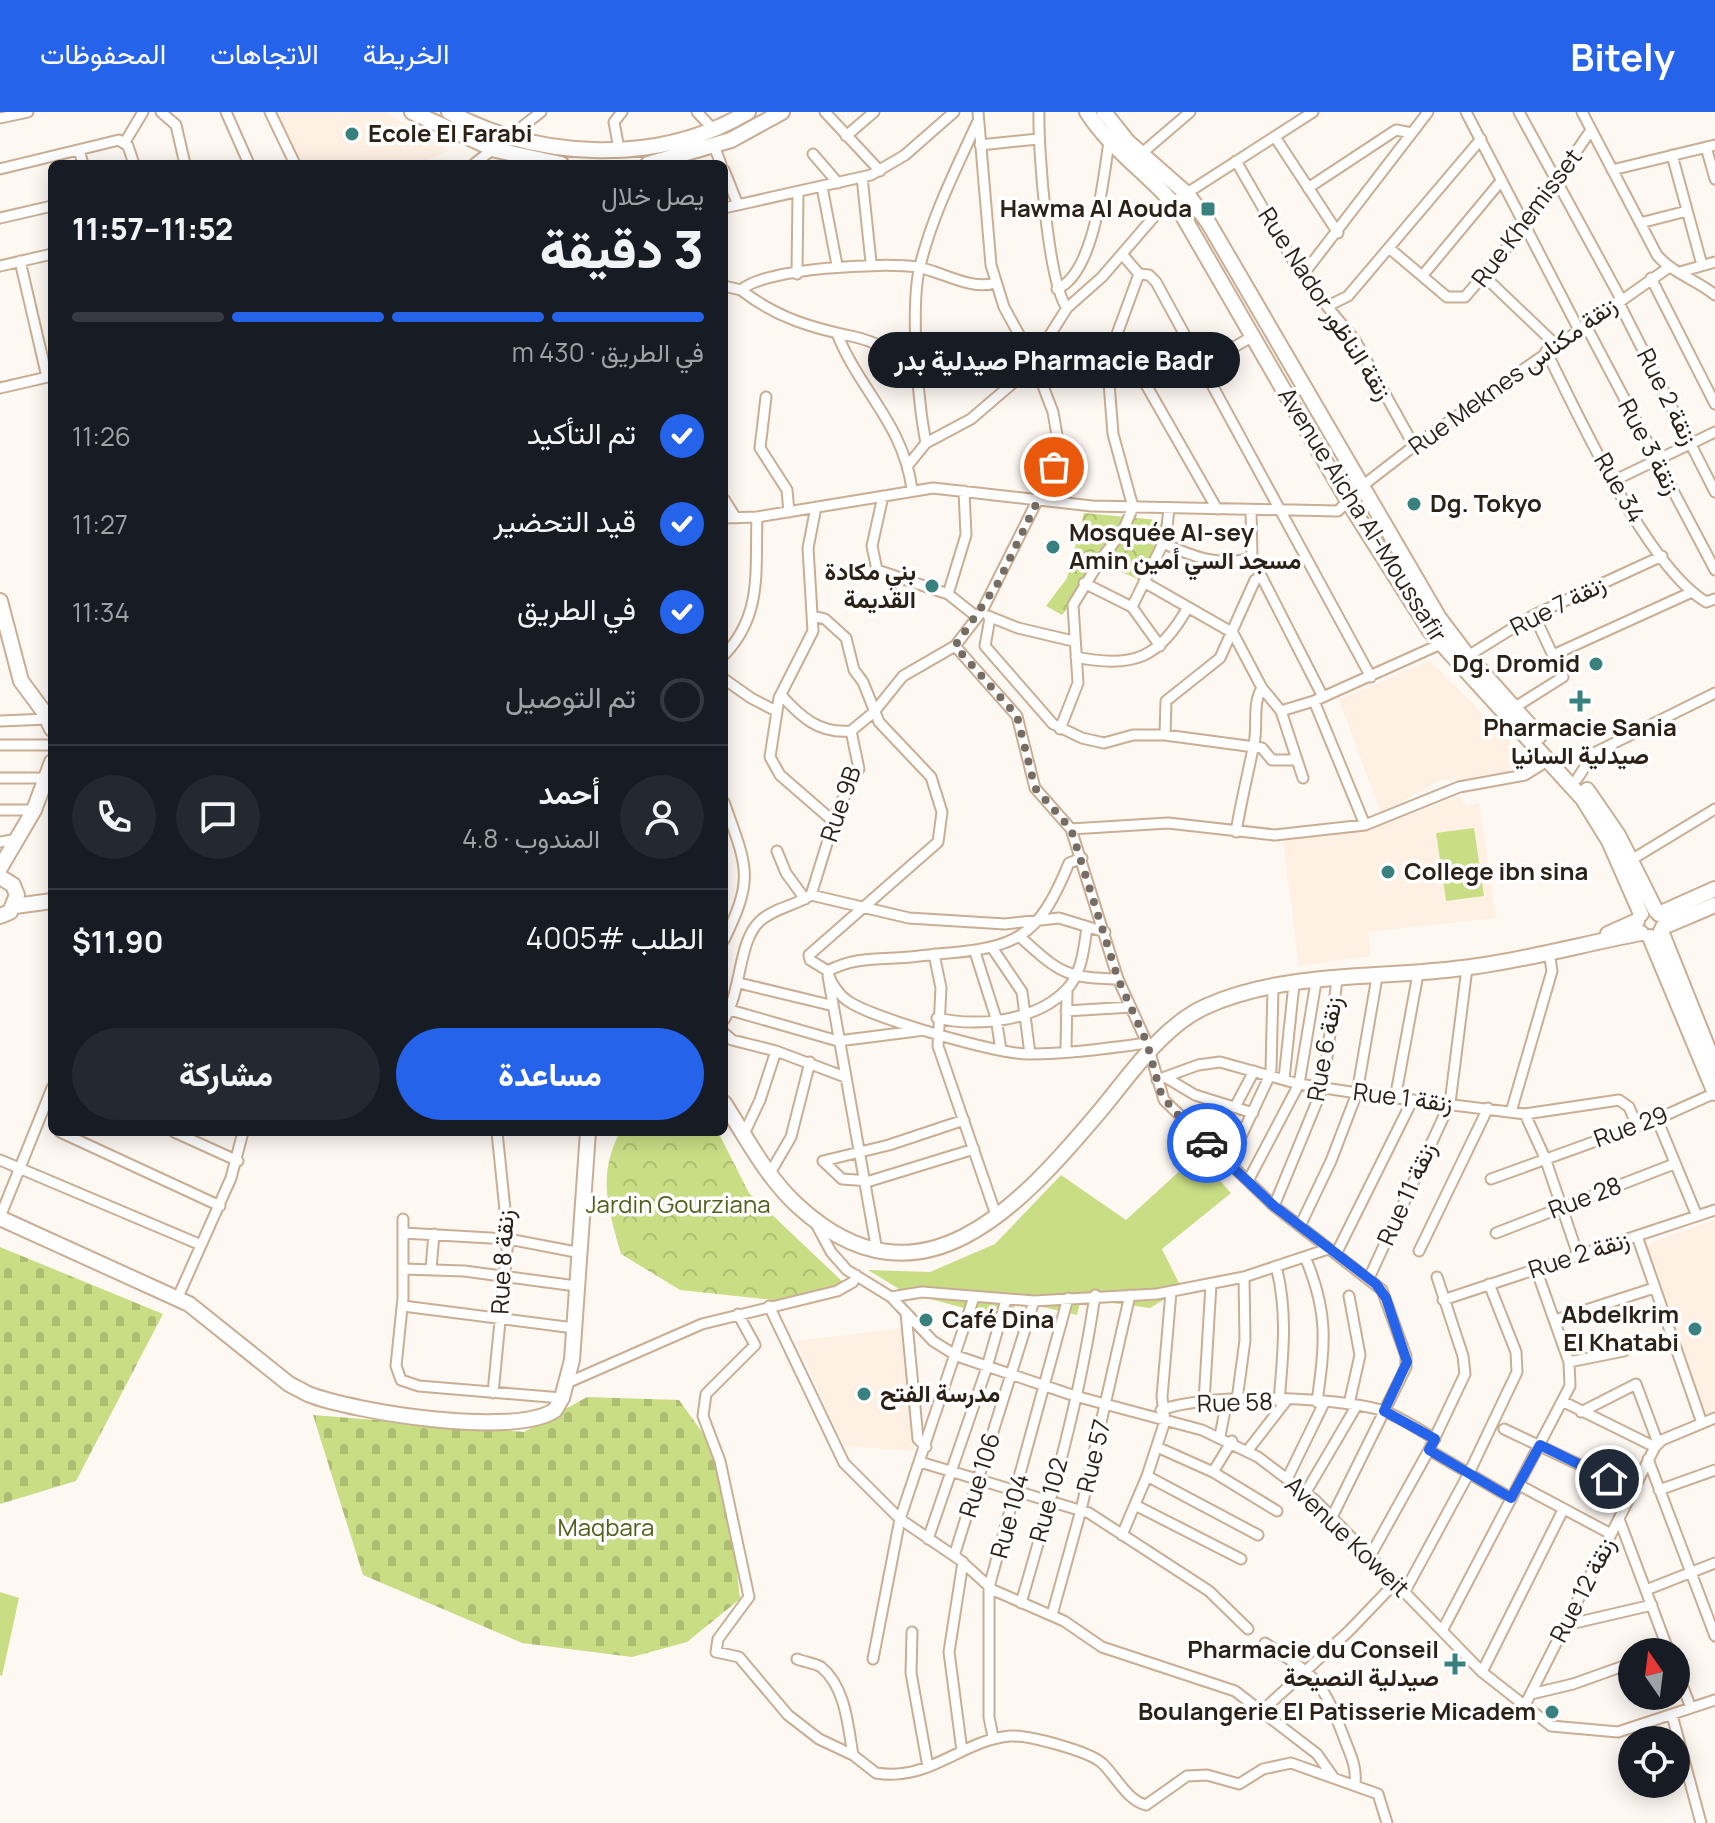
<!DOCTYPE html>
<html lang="ar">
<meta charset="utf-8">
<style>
:root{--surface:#171b24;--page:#242831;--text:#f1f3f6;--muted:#9ea1a6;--line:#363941;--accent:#2563eb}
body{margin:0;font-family:Manrope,Vazirmatn,sans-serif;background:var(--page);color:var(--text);direction:rtl;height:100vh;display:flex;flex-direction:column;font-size:30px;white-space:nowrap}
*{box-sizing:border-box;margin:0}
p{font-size:26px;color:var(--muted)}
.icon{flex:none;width:44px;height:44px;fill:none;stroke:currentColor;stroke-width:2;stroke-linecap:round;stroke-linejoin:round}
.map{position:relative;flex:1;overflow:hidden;direction:ltr}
.drawer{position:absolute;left:48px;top:48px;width:680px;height:976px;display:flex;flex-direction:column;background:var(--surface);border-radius:12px;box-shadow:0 4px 20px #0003;direction:rtl}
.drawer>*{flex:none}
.needle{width:52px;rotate:346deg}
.buttons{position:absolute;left:1618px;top:1526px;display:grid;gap:16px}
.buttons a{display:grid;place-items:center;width:72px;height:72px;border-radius:50%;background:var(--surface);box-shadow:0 4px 20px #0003;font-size:40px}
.pin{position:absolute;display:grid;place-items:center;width:68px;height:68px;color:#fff;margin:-34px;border:4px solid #fff;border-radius:50%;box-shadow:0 2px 8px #0007}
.courier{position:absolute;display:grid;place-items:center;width:80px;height:80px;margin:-40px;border:6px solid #2563eb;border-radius:50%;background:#fff;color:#222;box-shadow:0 2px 10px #0007}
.bubble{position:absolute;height:56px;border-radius:28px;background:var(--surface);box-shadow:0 4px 20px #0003;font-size:26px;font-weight:800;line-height:56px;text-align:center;direction:rtl}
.head em{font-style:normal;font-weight:800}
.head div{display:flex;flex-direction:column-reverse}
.head{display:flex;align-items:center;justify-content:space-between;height:136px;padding:0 24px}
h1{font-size:52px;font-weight:800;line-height:60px}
.bar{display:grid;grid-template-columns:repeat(4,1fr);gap:12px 8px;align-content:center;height:96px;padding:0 24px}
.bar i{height:10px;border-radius:6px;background:var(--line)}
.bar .active{background:var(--accent)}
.bar p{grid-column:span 4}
.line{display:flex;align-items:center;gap:20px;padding:0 24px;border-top:2px solid var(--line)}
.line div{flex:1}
.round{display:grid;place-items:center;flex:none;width:84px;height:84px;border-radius:42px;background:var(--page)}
ol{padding:0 24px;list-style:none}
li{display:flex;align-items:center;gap:24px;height:88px}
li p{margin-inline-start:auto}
li .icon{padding:8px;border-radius:50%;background:var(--accent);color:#fff;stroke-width:4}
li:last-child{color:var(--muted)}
li i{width:44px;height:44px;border:4px solid var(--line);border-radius:50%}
.cta{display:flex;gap:16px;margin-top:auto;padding:16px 24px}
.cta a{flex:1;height:92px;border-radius:48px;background:var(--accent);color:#fff;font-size:32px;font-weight:800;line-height:92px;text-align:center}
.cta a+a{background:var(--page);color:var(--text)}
header{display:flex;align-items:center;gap:48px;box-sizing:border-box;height:112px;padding:0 40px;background:var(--accent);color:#fff}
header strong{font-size:38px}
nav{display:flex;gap:44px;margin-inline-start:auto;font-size:28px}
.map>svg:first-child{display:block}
.built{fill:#fef0e3}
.grass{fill:#c9dd85}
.cemetery{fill:url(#cemetery-stones)}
.park{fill:url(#park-crowns)}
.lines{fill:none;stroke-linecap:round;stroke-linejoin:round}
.street-casing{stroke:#c9ae94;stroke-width:13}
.secondary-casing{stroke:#c9ae94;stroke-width:18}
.street{stroke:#fff;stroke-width:9}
.secondary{stroke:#fff;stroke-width:14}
.done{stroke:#756c64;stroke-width:8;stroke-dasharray:0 14.4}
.route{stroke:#2563eb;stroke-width:10}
.poi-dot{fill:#39817e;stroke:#fff;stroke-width:3}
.labels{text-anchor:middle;stroke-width:7;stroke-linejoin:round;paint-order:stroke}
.poi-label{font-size:24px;font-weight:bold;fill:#2b2117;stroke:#fff;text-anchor:start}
.street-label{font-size:24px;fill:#2b2117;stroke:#fff}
.park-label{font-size:24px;fill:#525f1c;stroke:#fff}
</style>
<header>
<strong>Bitely</strong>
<nav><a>الخريطة</a><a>الاتجاهات</a><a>المحفوظات</a></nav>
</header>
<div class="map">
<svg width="1715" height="1711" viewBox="0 0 1715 1711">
<defs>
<pattern id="cemetery-stones" width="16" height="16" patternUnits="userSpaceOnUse" patternTransform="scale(2)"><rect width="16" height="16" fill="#c9dd85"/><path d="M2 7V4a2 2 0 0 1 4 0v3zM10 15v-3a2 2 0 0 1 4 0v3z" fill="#adbd72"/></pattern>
<pattern id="park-crowns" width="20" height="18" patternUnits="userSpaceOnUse" patternTransform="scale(2)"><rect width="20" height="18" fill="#c9dd85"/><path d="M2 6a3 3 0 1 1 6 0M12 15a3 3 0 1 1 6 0" fill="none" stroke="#adbd72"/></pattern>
</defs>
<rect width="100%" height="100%" fill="#fef8f3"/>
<!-- built -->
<path class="built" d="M275 0H385L449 38 419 52H299Z
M1430 548 1531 652 1485 666 1440 668 1381 701 1339 588Z
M1459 684 1467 695 1479 691 1496 806 1368 820 1371 844 1299 854 1283 729 1389 711Z
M1715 1107V1301L1707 1304 1646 1133Z
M903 1216 914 1339 844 1334 796 1229Z"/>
<!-- grass -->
<path class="grass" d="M1474 716 1484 784 1446 789 1436 721Z
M1197 1043 1231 1081 1162 1137 1182 1177 1150 1196 1081 1187 1077 1203 1017 1189 1009 1208 904 1180 868 1158 930 1160 995 1132 1061 1063 1126 1108Z
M0 1480 19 1486 2 1564 0 1563Z"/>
<!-- cemetery -->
<path class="cemetery" d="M0 1135 163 1202 76 1369 0 1392Z
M587 1285 679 1288 725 1352 740 1487 687 1530 632 1545 522 1531 363 1463 313 1303 524 1320Z"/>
<!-- park -->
<path class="park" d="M1084 401 1169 409 1149 472 1103 452 1062 503 1046 494 1067 466Z
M620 1020H718L749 1081 844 1171 801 1191 680 1178 621 1142C608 1096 597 1064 620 1020Z"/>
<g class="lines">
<defs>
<path id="street" d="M161 0 176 13 185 52
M226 0 249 52
M270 0 295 52
M697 0 713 17
M825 0 880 59
M1039 0C1038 37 1048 171 1067 196
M1466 0 1578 216
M1519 0 1621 187
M1582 0 1657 143C1672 161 1697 168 1715 183
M0 6 28 0
M846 24 874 0
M1275 25 1338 121
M125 30 143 0
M980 33 1038 27
M714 34 721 52
M1706 35 1715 67
M619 37 614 10 622 0
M79 38 83 52
M1142 41 1190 0
M813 42 838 71
M1672 43 1702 153
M1236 49 1302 164 1355 228 1414 334
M474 52 541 0
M0 57 119 28 128 34 134 52
M724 58 738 93
M1612 58 1715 33
M862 65 871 150
M822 75 837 153
M1308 76 1396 18 1412 21
M724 96 871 63 905 43 954 0
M0 106 52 94
M1640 111 1687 99
M1389 136 1447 185H1465L1526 113 1591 18
M20 149 47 265
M0 154 52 142
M1680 160 1715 150
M797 162 798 80
M1139 162 1149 163 1156 170 1371 565
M1423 163 1501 69
M1302 164 1428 0
M1485 165 1555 232
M1651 166 1715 292
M724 174 741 178C765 156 883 150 917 155 941 159 971 179 995 171
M1057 177C1095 161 1103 67 1109 30
M741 178C777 206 812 216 855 225 877 230 898 242 919 251
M1618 189 1715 380
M1330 193 1348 184 1481 27
M1585 212 1715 458
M1117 222 1217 397
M838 224C861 280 903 312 912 377
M1546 239C1579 304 1646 454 1706 490L1715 487
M1202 254 1253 224
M0 276 52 264
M766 285 760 336 787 378 789 400
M926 331C918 291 910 193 920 154 932 104 956 57 977 11
M909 352 926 331 971 307 1027 259 1067 196 1102 165 1159 99 1313 0
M1613 369 1715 320
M883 384 872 434 877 458 948 482 977 505
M724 387 736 406
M816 395 808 436 813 519 779 586 770 645 780 663 833 709
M1251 398 1252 446 1323 585
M724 406 757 405 933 376 1092 394 1338 399 1361 375 1414 334 1668 156
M1163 431C1193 445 1219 455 1252 446
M1144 470 1233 521 1262 576 1281 599 1303 666
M1084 471 1132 495 1160 534
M948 482 966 423 964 379
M1132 495 1166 425 1169 396
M813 504 825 507 846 526 854 558 863 570 879 610 931 665 942 700 938 730 809 843 810 848 828 859C850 847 871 847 895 846 909 846 924 843 938 842 1016 836 1038 827 1069 751L1082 746
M988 504 1018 516 1073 529
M990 506 985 534 1053 612 1082 626 1104 631 1133 623H1165L1262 636 1272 648H1296
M955 534 1017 604 1035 676 1071 717 1118 867 1147 931 1164 988 1274 1094 1382 1178 1406 1244V1255L1331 1407
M724 543C763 503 755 458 757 405
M1553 543 1692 480
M1076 545C1133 557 1160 546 1188 495
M1463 547 1534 503 1662 444
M724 567 751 586 776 599
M781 583C801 605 819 622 851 619
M1314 589 1365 713
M1512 597 1563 565 1534 503
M1281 599 1314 589 1443 531
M0 609 48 607
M1060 617 1078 571 1073 493 1101 447 1123 419 1133 395 1113 322 1109 271 1117 222 1139 162 1122 142
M1165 623 1166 589 1220 546 1255 468 1261 465
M0 633H52
M0 666H47
M1577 667 1594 641 1715 581
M724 690C747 755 755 765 724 828
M0 698H34
M1071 717 1168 711 1275 723 1365 713 1459 675 1525 663 1549 648
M1236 720C1241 690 1248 661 1254 632 1258 614 1252 591 1262 576
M0 730 18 727
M777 739 786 761 805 787
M1631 748 1715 697
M811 783 909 806 1005 812 1059 806 1105 820
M1019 824C1059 860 1064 866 1118 867
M993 837 1022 880 1030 942
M975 840 996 906 1001 938
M934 842 941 876 938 934 997 1106
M828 859C829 869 839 883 848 889 872 906 1000 943 1030 942 1068 942 1109 936 1147 931
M828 864 877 1139
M739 871 830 893
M730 898 838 929 917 919
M1066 899 1131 895
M937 906C977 915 1035 910 1066 878 1082 862 1084 836 1087 815
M724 908C742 878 738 829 760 809 774 796 795 794 811 783L838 696 859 657 851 619 874 600 903 564 955 534 982 499 1054 355 1058 329 1053 300 1033 248 1004 195 991 153 978 0
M724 921 732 928 776 939 845 965
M1066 939 1067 878
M1271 958 1273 875
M1165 965 1195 983 1253 1001
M1284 967 1294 872
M1157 968 1198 953 1220 950 1299 972 1357 981 1525 1002 1619 988 1629 995 1637 1014
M1395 987 1418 862
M1235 995 1254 959
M1511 1000 1552 859 1549 840
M1525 1002 1545 1046 1578 1143
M1657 1007 1697 1104
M60 1020 220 1094
M174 1020 238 1049
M744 1022 760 988 776 939
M0 1048 201 1133
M823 1049 842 1067 870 1069 974 1037
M823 1049 889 1033 964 1008
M1228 1052 1270 963
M770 1061 791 1025 810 950
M1491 1067 1657 1007 1715 981
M1248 1069 1299 972 1316 870
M1274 1094 1323 975 1337 868
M0 1105 52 976
M403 1107V1186L396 1254 401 1268 419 1274 562 1286
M815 1110 831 1140 847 1158 891 1185 933 1229 957 1244 1075 1284 1202 1318 1258 1345 1315 1388 1482 1560 1551 1614 1618 1620 1715 1588
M1300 1114 1331 1049 1357 981 1377 865
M403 1121 508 1127 581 1141
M1496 1121 1674 1052
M1637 1124 1702 1311
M1419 1139 1488 996
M1336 1142 1412 989
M1305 1145C1329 1201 1325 1231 1317 1290
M1276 1154C1288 1200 1283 1243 1279 1289
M404 1157 464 1159 576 1174
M431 1157 434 1122
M1369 1166 1450 991 1467 856
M1349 1184 1360 1243 1349 1292
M178 1185 231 1066 243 1020
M891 1185 922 1180 1034 1189 1157 1182 1244 1165 1328 1137
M1443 1188 1715 1098
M403 1194 574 1216
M769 1194 844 1351 900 1407 960 1448 993 1478 1064 1509 1102 1535 1235 1579 1317 1642 1334 1666
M906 1201 918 1327 926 1335
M738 1202 755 1233 706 1282 703 1304 720 1349 749 1485 718 1527 716 1540 739 1545 788 1603 819 1627 853 1643
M1555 1208 1654 1176
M1569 1250 1624 1239
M567 1271 702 1212 837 1179 853 1170 856 1163
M493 1281 508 1127 497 1020
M1237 1288 1245 1228 1244 1165
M1204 1290 1211 1172
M1564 1290 1655 1335
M1161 1298C1210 1281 1331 1284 1381 1298 1399 1304 1418 1317 1435 1327
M1581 1300 1636 1272 1658 1331
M1504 1317 1633 1378
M1220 1324 1227 1288
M1157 1335 1213 1360 1277 1399
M1248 1338 1286 1289
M1429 1338 1511 1386
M1648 1347 1715 1524
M920 1350 1089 1401 1209 1479 1248 1517
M1213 1360 1232 1329
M1147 1364 1258 1423
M1288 1365 1324 1291
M1519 1373 1611 1422
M1659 1378 1715 1358
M1306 1380 1357 1293
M1135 1393 1241 1447
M1619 1407 1669 1540
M1122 1423 1147 1364 1165 1309 1162 1285 1171 1180
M928 1427 987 1255 1006 1188
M954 1444 1034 1189
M1369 1446 1429 1338 1465 1262 1463 1244 1437 1165
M1646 1478 1715 1451
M1404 1481 1469 1361 1517 1260 1516 1240 1489 1172
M1021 1491C1050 1391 1080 1288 1095 1183
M1052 1503 1081 1398 1130 1183
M1566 1513 1652 1493
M1442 1519 1570 1274 1569 1250 1536 1157
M912 1520 911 1561 928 1655
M1265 1531C1316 1565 1321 1566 1343 1623 1349 1640 1357 1653 1355 1671
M797 1547C804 1550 815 1551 821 1555 846 1575 848 1615 853 1643L876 1661C930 1670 962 1628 1010 1624 1028 1623 1090 1639 1103 1652 1117 1666 1127 1688 1146 1693L1187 1664 1207 1663 1239 1672 1263 1657 1291 1651 1378 1682 1387 1711
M873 1547 900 1407 974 1185
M1676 1557 1691 1596
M1482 1560 1563 1398
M1531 1582 1573 1572 1632 1551
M1524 1595 1655 1335 1662 1328 1715 1306
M1263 1598 1349 1519 1394 1472
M1672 1603 1701 1711
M993 1625 989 1605V1475L1068 1186
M962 1639 949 1540 963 1450"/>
<path id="secondary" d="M412 0 496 38 561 52
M449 0C539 48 658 54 748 0
M1087 0C1113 41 1155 65 1183 104L1349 391 1430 519 1583 687 1609 729 1641 802
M1104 0 1128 30 1187 82 1208 110 1439 506 1467 543 1539 624
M648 52 731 28 782 0
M0 489 21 569 44 600 52 617
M1587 678 1618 723 1656 799
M0 756 34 698 52 650
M0 765 13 773 17 783 10 800 0 804
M15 794 52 789
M1659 802 1715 777
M1663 815 1715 793
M1661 819 1715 954
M1608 822 1637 809
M1650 825 1715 981
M724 991C746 1025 767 1066 798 1094 920 1206 1020 1094 1100 999 1130 963 1163 913 1207 894 1285 859 1380 867 1463 856 1523 849 1582 832 1641 821
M0 1106 189 1192 289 1272 308 1282C354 1300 515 1326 555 1298L562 1286 572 1248 588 1020"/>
</defs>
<!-- street casing -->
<use href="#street" class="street-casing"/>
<!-- secondary casing -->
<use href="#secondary" class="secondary-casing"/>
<!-- street -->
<use href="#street" class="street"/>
<!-- secondary -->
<use href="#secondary" class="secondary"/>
</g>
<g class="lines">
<!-- done -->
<path class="done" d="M1054 355 998 471 955 534 1017 604 1035 676 1071 717 1118 867 1147 931 1160 979 1172 997 1207 1031"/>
<!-- route -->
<path class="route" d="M1207 1031 1274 1094 1376 1172 1386 1186 1407 1250 1384 1299 1435 1327 1429 1338 1511 1386 1540 1333 1609 1367"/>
</g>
<!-- markers -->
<g class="poi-dot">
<circle cx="352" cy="22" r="8"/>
<rect x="1200" y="89" width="16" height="16" rx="4"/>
<circle cx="1414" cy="392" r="8"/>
<circle cx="1053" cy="435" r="8"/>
<circle cx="932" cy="474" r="8"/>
<circle cx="1596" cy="552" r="8"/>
<path d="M1576 577h8v8h8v8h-8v8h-8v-8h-8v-8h8z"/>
<circle cx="1388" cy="760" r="8"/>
<circle cx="926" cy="1208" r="8"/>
<circle cx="1695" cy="1217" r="8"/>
<circle cx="864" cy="1282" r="8"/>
<path d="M1451 1540h8v8h8v8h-8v8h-8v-8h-8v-8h8z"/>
<circle cx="1552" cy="1600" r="8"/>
</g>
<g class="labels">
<!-- poi labels -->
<g class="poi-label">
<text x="368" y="30">Ecole El Farabi</text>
<text x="1192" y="105" text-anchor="end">Hawma Al Aouda</text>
<text x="1430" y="400">Dg. Tokyo</text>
<text x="1069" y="429">Mosquée Al-sey<tspan x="1069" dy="28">Amin مسجد السي أمين</tspan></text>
<text x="916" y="468" text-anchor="end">بني مكادة<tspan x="916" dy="28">القديمة</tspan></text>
<text x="1580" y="560" text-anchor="end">Dg. Dromid</text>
<text x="1580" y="624" text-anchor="middle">Pharmacie Sania<tspan x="1580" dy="28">صيدلية السانيا</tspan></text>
<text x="1404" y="768">College ibn sina</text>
<text x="1679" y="1211" text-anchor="end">Abdelkrim<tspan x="1679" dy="28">El Khatabi</tspan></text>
<text x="942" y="1216">Café Dina</text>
<text x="880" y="1290">مدرسة الفتح</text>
<text x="1439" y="1546" text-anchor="end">Pharmacie du Conseil<tspan x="1439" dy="28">صيدلية النصيحة</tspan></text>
<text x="1536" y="1608" text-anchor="end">Boulangerie El Patisserie Micadem</text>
</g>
<!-- street labels -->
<g class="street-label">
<text transform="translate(1527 106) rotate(-53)" y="8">Rue Khemisset</text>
<text transform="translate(1325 192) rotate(57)" y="8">Rue Nador زنقة الناظور</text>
<text transform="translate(1513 264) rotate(-36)" y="8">Rue Meknes زنقة مكناس</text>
<text transform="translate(1667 285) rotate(63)" y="8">Rue 2 زنقة</text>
<text transform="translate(1649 335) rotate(62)" y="8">Rue 3 زنقة</text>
<text transform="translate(1619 376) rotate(60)" y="8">Rue 34</text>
<text transform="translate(1362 403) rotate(58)" y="8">Avenue Aicha Al-Moussafir</text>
<text transform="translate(1558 494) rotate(-27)" y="8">Rue 7 زنقة</text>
<text transform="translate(841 692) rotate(-71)" y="8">Rue 9B</text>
<text transform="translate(1325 937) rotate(-80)" y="8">Rue 6 زنقة</text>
<text transform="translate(1403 986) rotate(7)" y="8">Rue 1 زنقة</text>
<text transform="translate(1631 1015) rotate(-20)" y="8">Rue 29</text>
<text transform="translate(1407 1082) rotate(-66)" y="8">Rue 11 زنقة</text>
<text transform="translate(1585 1086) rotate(-21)" y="8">Rue 28</text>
<text transform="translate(1579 1143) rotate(-18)" y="8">Rue 2 زنقة</text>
<text transform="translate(503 1150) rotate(-87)" y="8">Rue 8 زنقة</text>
<text transform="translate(1235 1291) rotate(-2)" y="8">Rue 58</text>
<text transform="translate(1094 1344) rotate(-76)" y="8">Rue 57</text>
<text transform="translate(980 1363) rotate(-73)" y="8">Rue 106</text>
<text transform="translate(1049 1388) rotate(-75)" y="8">Rue 102</text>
<text transform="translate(1010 1404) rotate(-75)" y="8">Rue 104</text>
<text transform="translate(1347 1425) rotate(44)" y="8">Avenue Koweit</text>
<text transform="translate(1583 1478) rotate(-63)" y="8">Rue 12 زنقة</text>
</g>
<!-- park labels -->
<g class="park-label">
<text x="678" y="1101">Jardin Gourziana</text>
<text x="606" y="1424">Maqbara</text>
</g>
</g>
</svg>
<div class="buttons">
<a><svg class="needle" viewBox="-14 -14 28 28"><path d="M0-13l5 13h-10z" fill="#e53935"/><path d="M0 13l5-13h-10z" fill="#9ea1a6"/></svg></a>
<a><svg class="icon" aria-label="locate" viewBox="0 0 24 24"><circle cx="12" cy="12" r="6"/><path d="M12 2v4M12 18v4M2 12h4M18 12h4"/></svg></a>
</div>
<div class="pin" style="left:1054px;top:355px;background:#ea580c"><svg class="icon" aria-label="bag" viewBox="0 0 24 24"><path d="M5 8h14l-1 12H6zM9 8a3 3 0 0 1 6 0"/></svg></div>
<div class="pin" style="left:1609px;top:1367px;background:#1f2937"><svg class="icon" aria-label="home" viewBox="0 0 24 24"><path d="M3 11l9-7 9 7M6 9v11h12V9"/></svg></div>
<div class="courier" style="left:1207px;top:1031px"><svg class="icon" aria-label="car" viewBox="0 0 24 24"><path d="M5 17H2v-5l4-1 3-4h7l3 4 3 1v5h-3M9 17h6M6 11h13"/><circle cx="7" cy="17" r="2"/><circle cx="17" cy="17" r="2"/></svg></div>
<div class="bubble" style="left:868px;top:220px;width:372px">Pharmacie Badr صيدلية بدر</div>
<section class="drawer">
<div class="head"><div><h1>3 دقيقة</h1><p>يصل خلال</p></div><em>11:52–11:57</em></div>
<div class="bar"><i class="active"></i><i class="active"></i><i class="active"></i><i></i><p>في الطريق · 430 m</p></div>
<ol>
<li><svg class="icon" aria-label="check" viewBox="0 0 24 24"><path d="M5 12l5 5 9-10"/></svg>تم التأكيد<p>11:26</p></li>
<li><svg class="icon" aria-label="check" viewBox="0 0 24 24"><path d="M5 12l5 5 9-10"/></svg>قيد التحضير<p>11:27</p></li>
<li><svg class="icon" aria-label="check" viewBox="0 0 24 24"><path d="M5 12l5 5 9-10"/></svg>في الطريق<p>11:34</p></li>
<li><i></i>تم التوصيل</li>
</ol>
<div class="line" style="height:144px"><a class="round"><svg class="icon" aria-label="person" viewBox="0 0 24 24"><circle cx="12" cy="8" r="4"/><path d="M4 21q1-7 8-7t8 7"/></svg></a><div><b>أحمد</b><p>المندوب · 4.8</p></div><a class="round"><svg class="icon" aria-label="chat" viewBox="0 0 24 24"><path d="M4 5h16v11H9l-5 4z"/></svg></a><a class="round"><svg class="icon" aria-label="phone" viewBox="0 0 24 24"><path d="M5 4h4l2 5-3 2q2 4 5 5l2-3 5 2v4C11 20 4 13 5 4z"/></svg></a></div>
<div class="line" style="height:104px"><div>الطلب #4005</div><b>$11.90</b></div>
<div class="cta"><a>مساعدة</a><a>مشاركة</a></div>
</section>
</div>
